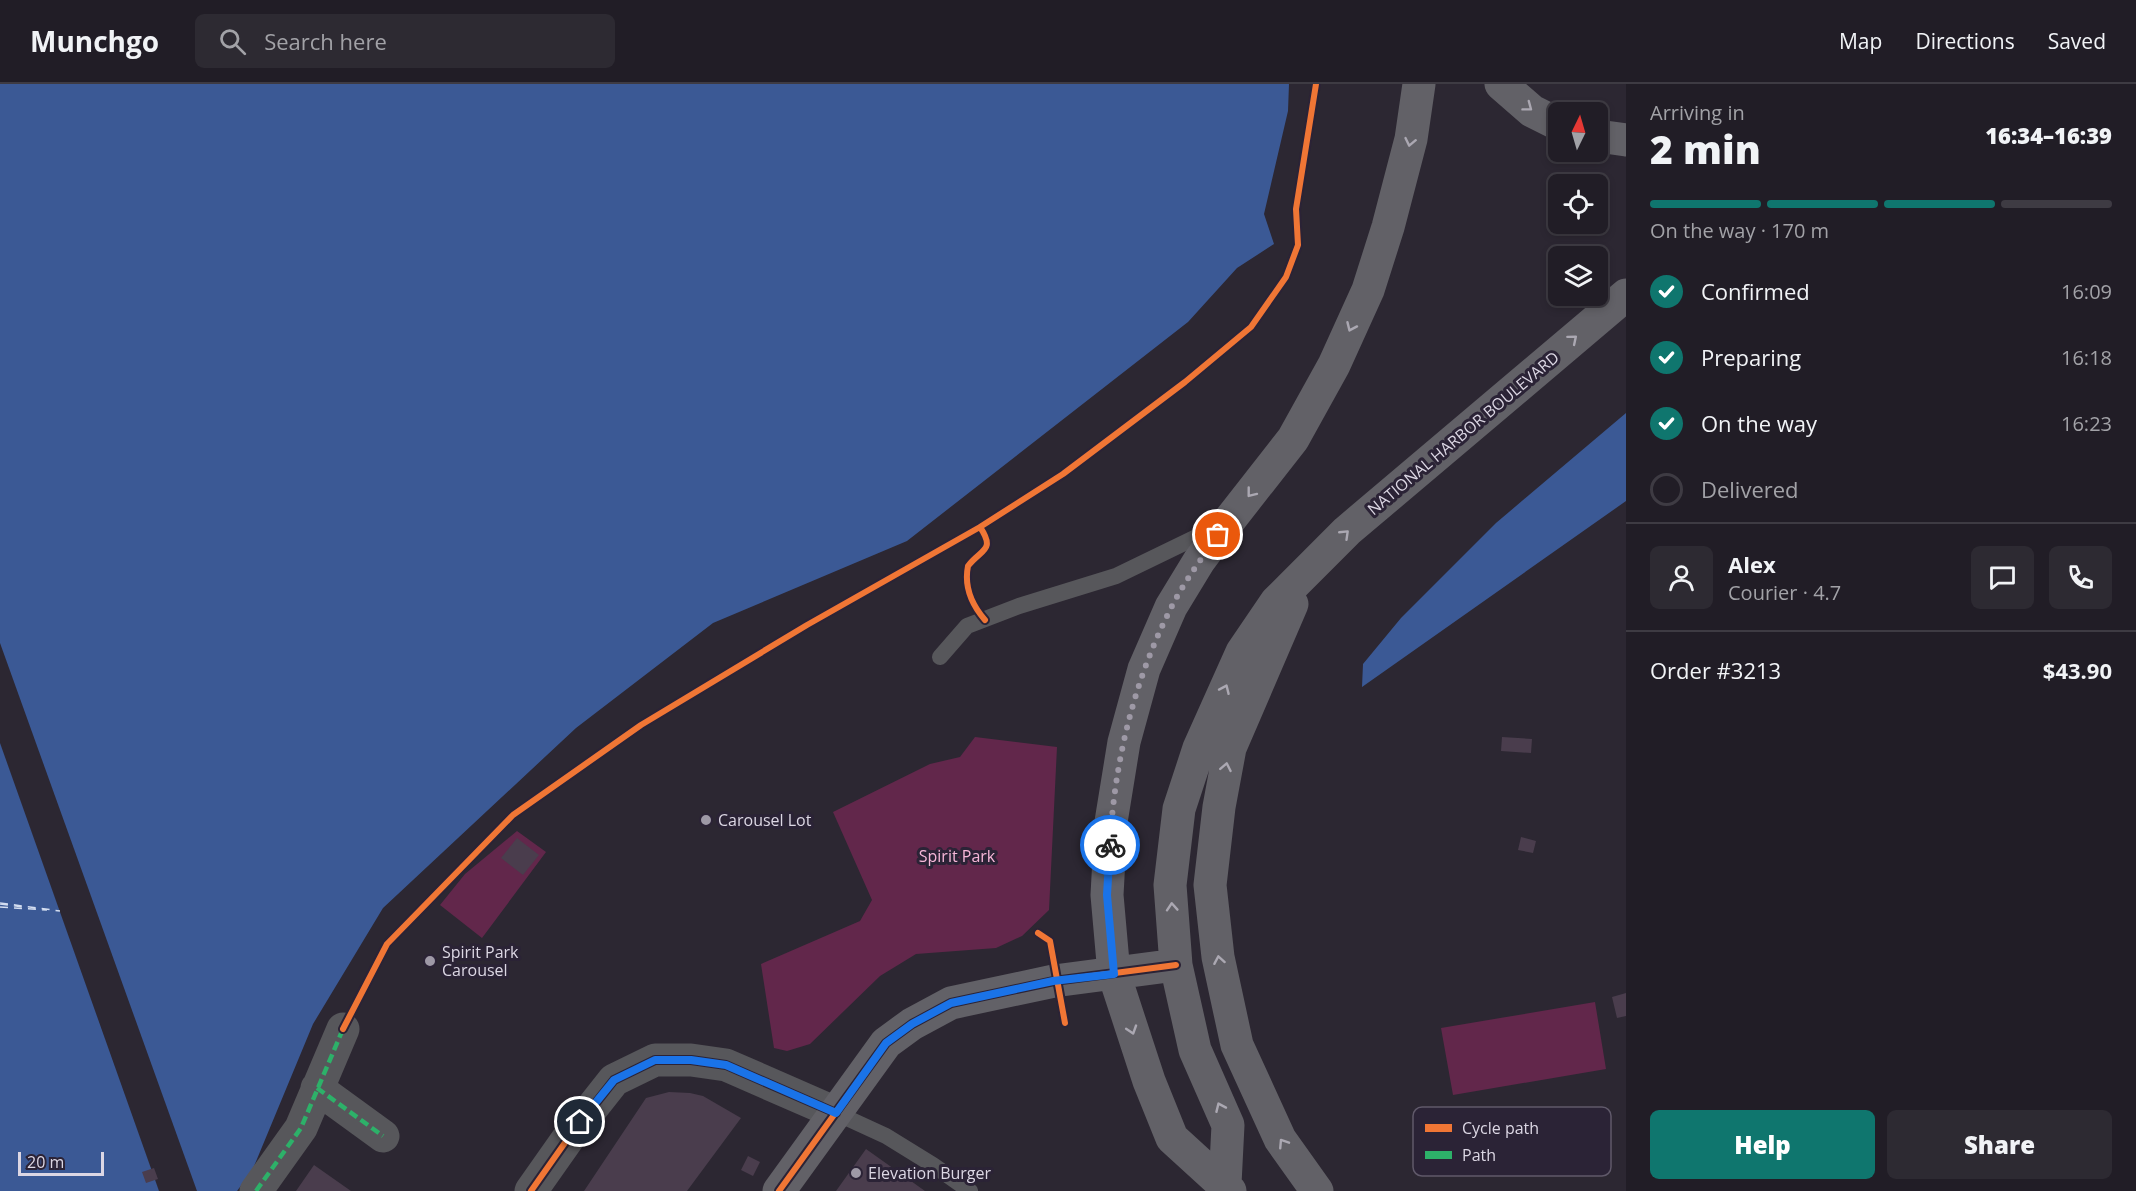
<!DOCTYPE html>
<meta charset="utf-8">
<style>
:root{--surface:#211d26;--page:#2d2a32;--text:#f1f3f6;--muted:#a2a2a7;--line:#3e3b43;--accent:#0f766e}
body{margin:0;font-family:"Open Sans",sans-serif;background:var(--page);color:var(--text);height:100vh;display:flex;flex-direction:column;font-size:22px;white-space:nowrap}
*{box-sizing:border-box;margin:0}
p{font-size:20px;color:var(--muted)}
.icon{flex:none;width:33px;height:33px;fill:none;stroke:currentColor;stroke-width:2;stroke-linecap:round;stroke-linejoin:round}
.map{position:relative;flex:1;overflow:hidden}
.drawer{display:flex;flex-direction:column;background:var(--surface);width:510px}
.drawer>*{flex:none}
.needle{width:39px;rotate:5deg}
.tools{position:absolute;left:1548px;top:18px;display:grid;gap:12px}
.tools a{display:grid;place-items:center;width:60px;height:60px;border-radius:9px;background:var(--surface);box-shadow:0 3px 9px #0003,0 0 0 2px var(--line);font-size:30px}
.scale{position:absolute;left:18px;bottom:15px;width:86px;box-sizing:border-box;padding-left:6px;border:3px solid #dcd7e4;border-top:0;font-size:16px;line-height:21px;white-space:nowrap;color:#dcd7e4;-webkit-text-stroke:4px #2b2336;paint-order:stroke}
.pin{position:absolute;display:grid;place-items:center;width:51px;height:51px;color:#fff;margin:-26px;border:3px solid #fff;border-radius:50%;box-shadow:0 2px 6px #0007}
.courier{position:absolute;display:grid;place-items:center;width:60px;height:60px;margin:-30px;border:4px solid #1a73e8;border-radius:50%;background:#fff;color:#222;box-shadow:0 2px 8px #0007}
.headline em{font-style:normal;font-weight:800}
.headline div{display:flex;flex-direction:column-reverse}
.headline{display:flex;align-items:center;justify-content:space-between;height:102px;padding:0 24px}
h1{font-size:39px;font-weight:800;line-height:45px}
.bar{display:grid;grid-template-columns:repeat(4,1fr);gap:9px 6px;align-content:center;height:72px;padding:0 24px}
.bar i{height:8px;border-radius:4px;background:var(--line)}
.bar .on{background:var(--accent)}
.bar p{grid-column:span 4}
.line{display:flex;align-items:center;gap:15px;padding:0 24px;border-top:2px solid var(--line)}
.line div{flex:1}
.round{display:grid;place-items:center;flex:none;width:63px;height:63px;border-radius:9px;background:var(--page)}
ol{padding:0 24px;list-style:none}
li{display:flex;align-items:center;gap:18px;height:66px}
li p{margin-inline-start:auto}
li .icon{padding:6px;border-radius:50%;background:var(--accent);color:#fff;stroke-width:4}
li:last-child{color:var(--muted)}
li i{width:33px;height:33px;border:3px solid var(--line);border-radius:50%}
.primary-button{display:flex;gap:12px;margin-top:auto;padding:12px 24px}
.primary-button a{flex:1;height:69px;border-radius:9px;background:var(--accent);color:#fff;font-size:24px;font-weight:800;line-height:69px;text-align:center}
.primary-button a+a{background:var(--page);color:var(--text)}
header{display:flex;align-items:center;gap:36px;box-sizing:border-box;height:84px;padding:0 30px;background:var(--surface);border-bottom:2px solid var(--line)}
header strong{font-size:28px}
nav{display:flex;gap:33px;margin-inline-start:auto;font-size:21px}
.search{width:420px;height:54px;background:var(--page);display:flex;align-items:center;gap:15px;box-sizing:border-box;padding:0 21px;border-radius:9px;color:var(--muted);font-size:22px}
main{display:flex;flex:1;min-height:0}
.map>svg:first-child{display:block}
.green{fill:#62274b}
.water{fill:#3b5995}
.pier{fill:#2c2732}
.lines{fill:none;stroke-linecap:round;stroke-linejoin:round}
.ferry{stroke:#d3ddf0;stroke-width:1.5;stroke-dasharray:8 6;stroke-linecap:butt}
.building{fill:#4a3d4d}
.lane{stroke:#57575b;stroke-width:16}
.street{stroke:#57575b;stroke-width:33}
.secondary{stroke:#626167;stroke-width:33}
.quiet{stroke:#2db169;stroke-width:4.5;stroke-dasharray:9 4.5;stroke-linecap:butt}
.cycleway-casing{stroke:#2b2336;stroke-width:10}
.cycleway{stroke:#f07635;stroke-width:6}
.oneway{stroke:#aba8b2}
.done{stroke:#9e99a6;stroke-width:6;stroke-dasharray:0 10.8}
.route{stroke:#1a73e8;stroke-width:8}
.poi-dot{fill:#9e99a6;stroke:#2b2336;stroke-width:2}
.labels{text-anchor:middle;stroke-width:6;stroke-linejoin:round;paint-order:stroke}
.street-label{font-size:16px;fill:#dcd7e4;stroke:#2b2336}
.poi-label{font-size:16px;fill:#dcd7e4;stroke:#2b2336;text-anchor:start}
.park-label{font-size:16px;fill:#f7b7d9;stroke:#2b2336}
.key{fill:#2b2336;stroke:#60596a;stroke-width:1.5}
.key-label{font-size:16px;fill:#dcd7e4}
</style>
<header>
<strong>Munchgo</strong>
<div class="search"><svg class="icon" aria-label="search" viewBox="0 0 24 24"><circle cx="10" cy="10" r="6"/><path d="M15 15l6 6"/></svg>Search here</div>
<nav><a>Map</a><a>Directions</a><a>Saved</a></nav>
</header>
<main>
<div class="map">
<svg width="1626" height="1107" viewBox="0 0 1626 1107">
<rect width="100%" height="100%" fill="#2c2732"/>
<!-- green -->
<path class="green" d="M975 653 1057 663 1049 826 1022 852 996 864 916 870 880 892 810 960 787 967 774 964 761 880 860 837 872 816 833 728 930 680 960 673Z
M517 747 546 768 482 854 440 821 465 790Z
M1595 918 1606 985 1453 1011 1441 944Z"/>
<!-- water -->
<path class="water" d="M0 0H1289L1288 27 1264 130 1274 160 1237 184 1188 238 907 457 713 539 576 644 383 824 313 940 252 1087 237 1107H0Z
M1626 329V417L1362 603 1363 580 1401 534 1496 439Z"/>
<!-- pier -->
<path class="pier" d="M0 559 197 1107H159L0 659Z"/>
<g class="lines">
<!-- ferry -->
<path class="ferry" d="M0 819 60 827
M0 820 23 823
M0 823 47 826"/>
</g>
<!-- building -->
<path class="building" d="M1502 653 1532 655 1531 669 1501 667Z
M1521 753 1536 757 1533 769 1518 766Z
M517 754 539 771 523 791 501 774Z
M1626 909V932L1617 934 1612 913Z
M669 1008 690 1009 703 1012 741 1034 687 1107H584L646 1014Z
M866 1065 925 1107H836Z
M748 1072 760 1078 753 1092 741 1086Z
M314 1081 351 1107H296Z
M154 1084 158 1095 146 1099 142 1088Z"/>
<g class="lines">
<!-- lane -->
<path class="lane" d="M940 573 967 542 1019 522 1116 492 1213 445
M836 1029 886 1052 933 1081 970 1107"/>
<!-- street -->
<path class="street" d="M317 1004 383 1052
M256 1107 301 1044 343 945
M531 1107 569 1053 614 996 655 976H691L726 981 836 1029"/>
<!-- secondary -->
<path class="secondary" d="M1501 0 1532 27 1558 40
M1598 52 1626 56
M1292 520 1230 664 1219 723 1210 801 1218 873 1237 961 1280 1055 1317 1107
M1225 1100 1228 1041 1195 966 1176 881 1170 801 1179 725 1199 664 1242 568 1276 518 1347 447 1626 211
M779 1107 886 959 912 940 951 919 1054 897 1176 881
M1230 1107 1172 1054 1149 997 1114 890 1107 811 1111 738 1124 658 1144 585 1171 523 1199 477 1228 438 1293 355 1334 281 1368 206 1388 143 1411 55 1419 0"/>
<!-- quiet -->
<path class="quiet" d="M317 1004 383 1052
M256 1107 301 1044 343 945"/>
<defs>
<path id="cycleway" d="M980 443C996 467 981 465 968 482 964 502 972 521 985 536
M1038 849 1050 857 1065 939
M343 945 387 860 513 731 641 641 807 541 980 443 1063 390 1185 298 1251 243 1286 193 1298 161 1296 125 1316 0
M531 1107 569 1053 614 996 655 976H691L726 981 836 1029
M779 1107 886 959 912 940 951 919 1054 897 1176 881"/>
</defs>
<!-- cycleway casing -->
<use href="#cycleway" class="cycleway-casing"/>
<!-- cycleway -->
<use href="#cycleway" class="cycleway"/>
</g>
<!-- one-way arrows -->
<defs><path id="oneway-chevron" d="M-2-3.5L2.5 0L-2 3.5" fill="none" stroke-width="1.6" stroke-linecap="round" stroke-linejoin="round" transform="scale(1.5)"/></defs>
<g class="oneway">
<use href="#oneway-chevron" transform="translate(1528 23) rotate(37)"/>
<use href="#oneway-chevron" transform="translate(1410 58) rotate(102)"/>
<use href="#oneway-chevron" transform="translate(1351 243) rotate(114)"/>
<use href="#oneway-chevron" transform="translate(1573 255) rotate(-40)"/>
<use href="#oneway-chevron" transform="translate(1251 409) rotate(128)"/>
<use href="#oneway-chevron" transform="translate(1345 450) rotate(-44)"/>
<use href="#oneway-chevron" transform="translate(1225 605) rotate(-66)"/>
<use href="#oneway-chevron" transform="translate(1226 683) rotate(-79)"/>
<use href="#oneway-chevron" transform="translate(1172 823) rotate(-94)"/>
<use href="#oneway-chevron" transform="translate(1219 876) rotate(-100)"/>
<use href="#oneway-chevron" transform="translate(1132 946) rotate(72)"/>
<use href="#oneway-chevron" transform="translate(1220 1023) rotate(-114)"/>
<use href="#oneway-chevron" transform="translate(1283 1059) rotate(-123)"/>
</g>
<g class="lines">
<!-- done -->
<path class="done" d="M1110 761C1114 680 1134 596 1171 524 1184 498 1202 474 1218 451"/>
<!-- route -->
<path class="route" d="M580 1038 614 996 655 976H691L726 981 836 1029 886 959 912 940 951 919 1053 897 1114 890 1107 811 1110 761"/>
</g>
<!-- markers -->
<g class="poi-dot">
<circle cx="706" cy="736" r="6"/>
<circle cx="430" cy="877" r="6"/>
<circle cx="856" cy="1089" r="6"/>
</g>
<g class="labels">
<!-- street labels -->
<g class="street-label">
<text transform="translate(1463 349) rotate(-40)" y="6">NATIONAL HARBOR BOULEVARD</text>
</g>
<!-- poi labels -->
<g class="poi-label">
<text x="718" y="742">Carousel Lot</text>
<text x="442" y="874">Spirit Park<tspan x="442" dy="18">Carousel</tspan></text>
<text x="868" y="1095">Elevation Burger</text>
</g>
<!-- park labels -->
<g class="park-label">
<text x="957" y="778">Spirit Park</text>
</g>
</g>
<!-- legend -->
<rect x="1413" y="1023" width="198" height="69" rx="9" class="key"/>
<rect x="1425" y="1040" width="27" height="8" fill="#f07635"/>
<rect x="1425" y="1067" width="27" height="8" fill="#2db169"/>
<g class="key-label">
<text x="1462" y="1050">Cycle path</text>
<text x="1462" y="1077">Path</text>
</g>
</svg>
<div class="tools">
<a><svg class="needle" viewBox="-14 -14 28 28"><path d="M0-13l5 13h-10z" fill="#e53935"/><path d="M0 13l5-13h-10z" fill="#a2a2a7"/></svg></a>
<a><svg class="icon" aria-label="locate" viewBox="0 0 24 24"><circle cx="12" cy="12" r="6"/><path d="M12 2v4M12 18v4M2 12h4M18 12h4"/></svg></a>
<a><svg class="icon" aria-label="layers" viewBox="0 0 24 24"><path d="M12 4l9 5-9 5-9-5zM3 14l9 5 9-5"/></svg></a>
</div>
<div class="scale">20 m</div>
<div class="pin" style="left:1218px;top:451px;background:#ea580c"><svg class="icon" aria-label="bag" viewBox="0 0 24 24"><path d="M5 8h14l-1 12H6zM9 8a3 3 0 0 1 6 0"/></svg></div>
<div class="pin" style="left:580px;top:1038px;background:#1f2937"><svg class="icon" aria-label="home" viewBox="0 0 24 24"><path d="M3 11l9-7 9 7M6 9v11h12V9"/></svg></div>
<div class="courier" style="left:1110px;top:761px"><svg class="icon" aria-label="bike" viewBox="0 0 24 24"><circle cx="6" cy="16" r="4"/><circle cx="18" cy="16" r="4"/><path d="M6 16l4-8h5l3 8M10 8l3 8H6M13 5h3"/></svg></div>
</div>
<section class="drawer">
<div class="headline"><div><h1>2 min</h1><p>Arriving in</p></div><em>16:34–16:39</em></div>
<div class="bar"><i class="on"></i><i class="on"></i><i class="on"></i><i></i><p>On the way · 170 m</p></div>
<ol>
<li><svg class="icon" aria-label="check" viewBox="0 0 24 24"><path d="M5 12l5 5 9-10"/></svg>Confirmed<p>16:09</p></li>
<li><svg class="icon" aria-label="check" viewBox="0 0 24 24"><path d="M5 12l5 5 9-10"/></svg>Preparing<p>16:18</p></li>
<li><svg class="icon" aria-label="check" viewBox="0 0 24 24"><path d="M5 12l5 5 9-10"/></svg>On the way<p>16:23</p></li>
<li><i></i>Delivered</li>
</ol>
<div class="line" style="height:108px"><a class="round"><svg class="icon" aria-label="person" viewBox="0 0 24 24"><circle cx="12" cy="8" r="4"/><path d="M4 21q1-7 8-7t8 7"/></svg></a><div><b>Alex</b><p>Courier · 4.7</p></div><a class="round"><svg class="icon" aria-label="chat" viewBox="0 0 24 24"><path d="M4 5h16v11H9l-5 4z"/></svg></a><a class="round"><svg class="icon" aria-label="phone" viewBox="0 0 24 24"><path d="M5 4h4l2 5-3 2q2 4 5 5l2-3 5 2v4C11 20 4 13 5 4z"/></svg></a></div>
<div class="line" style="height:78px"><div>Order #3213</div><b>$43.90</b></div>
<div class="primary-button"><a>Help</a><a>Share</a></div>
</section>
</main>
